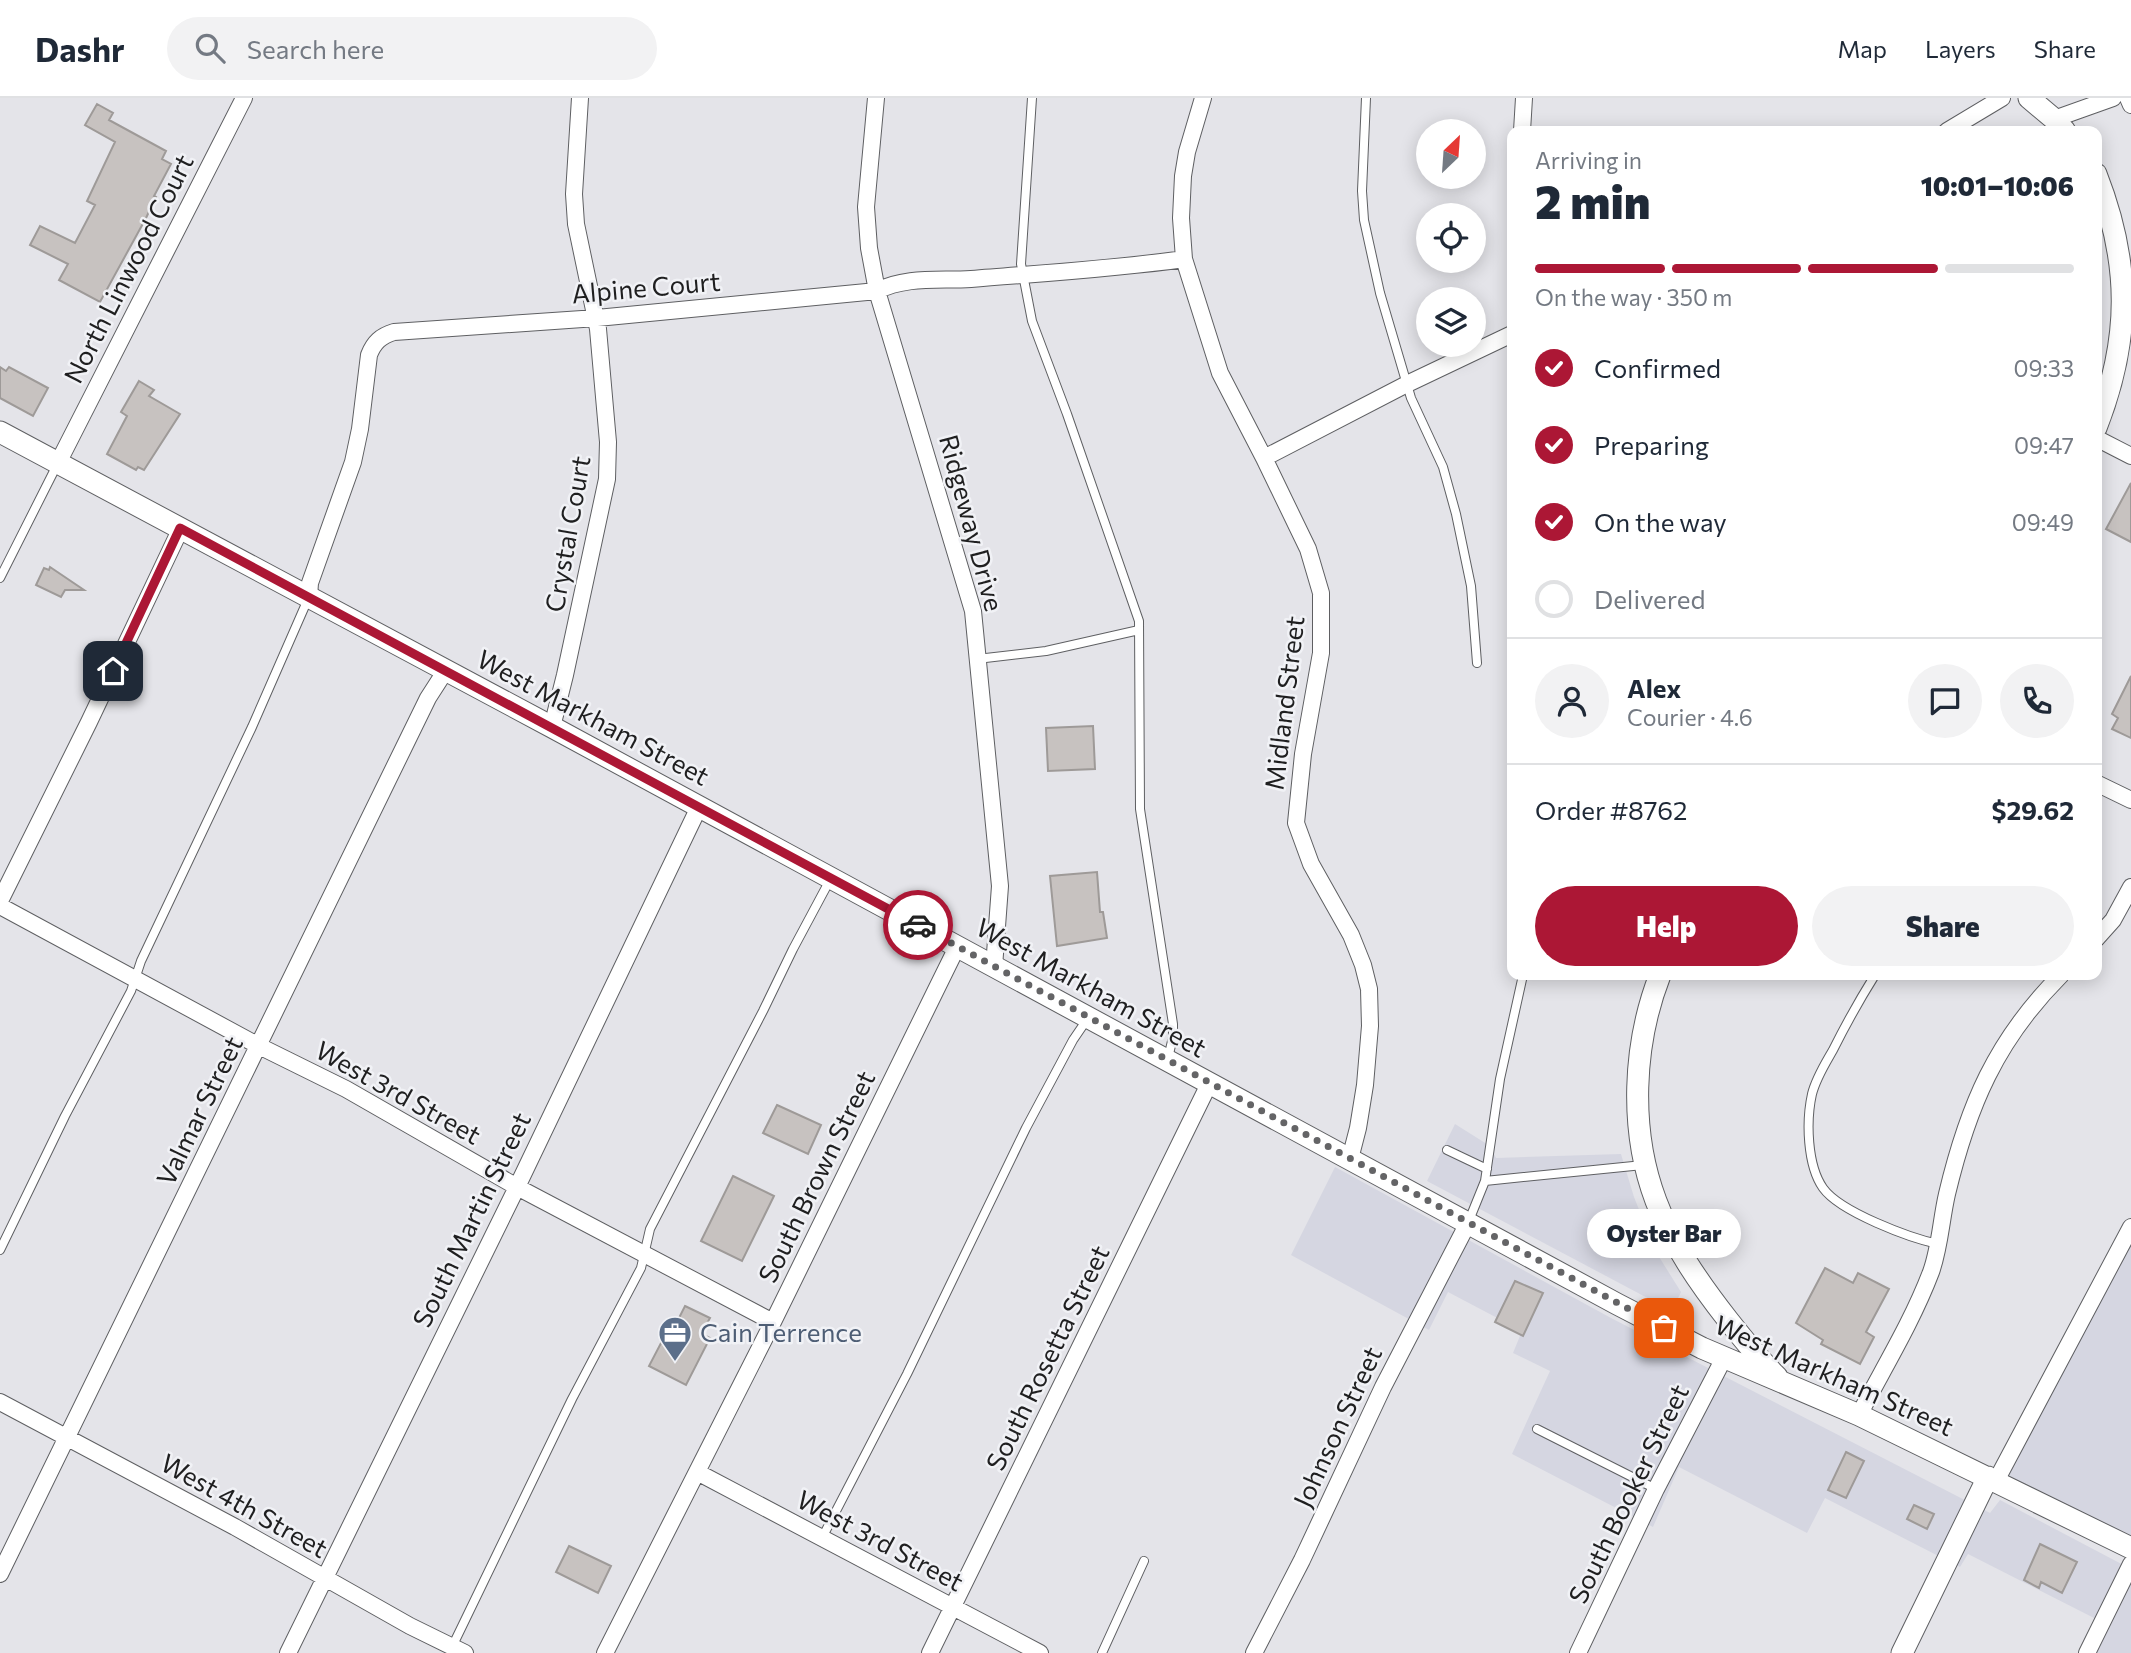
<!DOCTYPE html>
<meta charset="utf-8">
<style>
:root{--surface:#fff;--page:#f2f2f3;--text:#1f2937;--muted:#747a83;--line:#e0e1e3;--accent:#ac1735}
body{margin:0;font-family:Commissioner,sans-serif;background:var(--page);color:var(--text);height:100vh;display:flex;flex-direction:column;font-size:26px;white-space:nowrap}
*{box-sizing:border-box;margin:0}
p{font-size:23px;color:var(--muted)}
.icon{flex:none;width:38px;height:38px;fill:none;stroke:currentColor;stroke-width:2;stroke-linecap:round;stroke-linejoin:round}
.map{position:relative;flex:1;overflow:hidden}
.drawer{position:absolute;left:1507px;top:28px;width:595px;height:854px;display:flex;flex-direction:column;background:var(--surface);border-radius:14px;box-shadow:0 4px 18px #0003}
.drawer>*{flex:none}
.needle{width:46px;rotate:25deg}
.fabs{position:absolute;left:1416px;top:21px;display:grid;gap:14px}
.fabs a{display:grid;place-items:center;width:70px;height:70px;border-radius:50%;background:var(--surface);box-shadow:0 4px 18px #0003;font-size:35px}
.pin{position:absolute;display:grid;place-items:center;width:60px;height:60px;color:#fff;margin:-30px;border-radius:14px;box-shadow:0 4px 10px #0006}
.courier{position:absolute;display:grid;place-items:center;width:70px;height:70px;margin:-35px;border:5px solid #ac1735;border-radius:50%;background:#fff;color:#222;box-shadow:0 2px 9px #0007}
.bubble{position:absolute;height:49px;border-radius:24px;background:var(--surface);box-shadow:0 4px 18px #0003;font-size:23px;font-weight:800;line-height:49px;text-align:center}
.overview em{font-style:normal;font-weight:800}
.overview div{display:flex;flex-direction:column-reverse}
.overview{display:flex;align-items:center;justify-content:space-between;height:119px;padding:0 28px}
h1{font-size:46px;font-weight:800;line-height:52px}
.bar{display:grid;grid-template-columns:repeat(4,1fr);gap:10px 7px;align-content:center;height:84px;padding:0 28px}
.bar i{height:9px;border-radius:5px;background:var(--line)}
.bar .on{background:var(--accent)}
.bar p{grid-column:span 4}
.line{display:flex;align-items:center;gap:18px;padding:0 28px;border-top:2px solid var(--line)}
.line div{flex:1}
.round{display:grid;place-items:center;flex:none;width:74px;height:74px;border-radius:37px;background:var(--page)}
ol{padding:0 28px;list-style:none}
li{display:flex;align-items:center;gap:21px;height:77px}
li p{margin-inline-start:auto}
li .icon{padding:7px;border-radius:50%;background:var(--accent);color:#fff;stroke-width:4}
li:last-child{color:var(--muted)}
li i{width:38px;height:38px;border:4px solid var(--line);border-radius:50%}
.cta{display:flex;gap:14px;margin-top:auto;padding:14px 28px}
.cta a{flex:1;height:80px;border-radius:42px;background:var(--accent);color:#fff;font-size:28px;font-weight:800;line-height:80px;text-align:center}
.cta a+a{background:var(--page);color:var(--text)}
header{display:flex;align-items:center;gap:42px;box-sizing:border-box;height:98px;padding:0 35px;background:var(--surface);border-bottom:2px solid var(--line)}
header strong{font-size:33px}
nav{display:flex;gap:38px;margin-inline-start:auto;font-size:24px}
.search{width:490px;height:63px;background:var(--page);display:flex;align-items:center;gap:18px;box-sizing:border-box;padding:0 24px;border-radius:38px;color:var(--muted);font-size:26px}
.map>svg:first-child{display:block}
.built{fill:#d5d6e1}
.building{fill:#c7c2c0;stroke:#9e9a98;stroke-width:2}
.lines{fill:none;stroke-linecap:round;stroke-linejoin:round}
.lane-casing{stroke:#5e5f62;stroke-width:10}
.street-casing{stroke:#5e5f62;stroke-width:18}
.secondary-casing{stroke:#5e5f62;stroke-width:23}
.lane{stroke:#fff;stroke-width:8}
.street{stroke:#fff;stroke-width:16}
.secondary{stroke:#fff;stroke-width:21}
.done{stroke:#646466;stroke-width:7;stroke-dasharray:0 12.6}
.route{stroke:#ac1735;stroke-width:9}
.labels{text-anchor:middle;stroke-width:5;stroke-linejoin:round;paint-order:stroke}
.street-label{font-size:26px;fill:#1f1f20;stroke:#f1f2f6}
.service-label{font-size:26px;fill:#4e5e75;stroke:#f1f2f6;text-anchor:start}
</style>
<header>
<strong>Dashr</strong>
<div class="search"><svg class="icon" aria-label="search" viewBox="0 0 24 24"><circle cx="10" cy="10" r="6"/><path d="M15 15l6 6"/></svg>Search here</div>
<nav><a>Map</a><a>Layers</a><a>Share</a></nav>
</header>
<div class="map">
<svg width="2131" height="1555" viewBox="0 0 2131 1555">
<rect width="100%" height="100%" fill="#e4e4e9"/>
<!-- built -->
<path class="built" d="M1455 1026 1490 1048 1496 1060 1621 1056 1634 1099 1656 1154 1681 1194 1672 1213 1427 1083Z
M1335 1069 1611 1220 1990 1415 2000 1402 2131 1471V1555H2078L2096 1521 1968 1456 1960 1469 1825 1400 1807 1435 1679 1369 1653 1429 1512 1356 1550 1273 1513 1255 1522 1233 1448 1194 1429 1232 1291 1157Z
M2131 1134V1450L1988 1379Z"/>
<!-- building -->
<path class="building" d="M97 6 113 15 109 22 166 53 162 61 171 66 154 98 156 99 146 120 100 204 59 182 68 166 30 147 40 128 75 145 95 107 87 103 115 44 85 27Z
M0 269 6 273 9 269 48 290 33 318 0 300Z
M139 283 154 292 149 298 180 316 144 372 138 369 136 372 107 356 127 318 121 314Z
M2131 385V444L2106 431Z
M50 469 84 492H65L61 499 36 487 44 470 49 472Z
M2131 578V640L2112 631 2118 620 2112 616Z
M1093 628 1095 671 1048 673 1046 630Z
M1097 774 1100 814H1103L1107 840 1057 848 1050 778Z
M777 1007 821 1027 808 1056 763 1035Z
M733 1078 774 1098 742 1163 701 1143Z
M1825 1170 1853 1185 1858 1175 1889 1191 1866 1234 1874 1239 1860 1266 1821 1246 1823 1242 1796 1225Z
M1515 1183 1543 1195 1523 1238 1495 1224Z
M685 1208 710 1220 701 1236 710 1240 686 1287 649 1268 661 1245 665 1247 670 1228 674 1220 678 1222Z
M1846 1354 1864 1363 1846 1400 1828 1392Z
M1914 1407 1934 1416 1927 1431 1907 1421Z
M2040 1446 2077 1464 2062 1495 2041 1484 2039 1490 2024 1482Z
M569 1448 611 1468 598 1495 556 1474Z"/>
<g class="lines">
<defs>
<path id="lane" d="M1032 0 1021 166 1032 223 1067 316 1139 523 1140 711 1173 926V939L1168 960
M1366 0 1362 93 1364 122 1380 195 1411 300 1443 369 1456 416 1471 488 1477 565
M0 480 58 365
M977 561 1046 553 1139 532
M1875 877C1860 901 1846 926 1833 952 1825 966 1816 980 1812 996 1806 1023 1807 1067 1823 1090 1840 1114 1910 1140 1938 1146
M1447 1052 1487 1071
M1485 1083 1500 981 1523 877
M1468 1125 1485 1083 1643 1067
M0 1152 65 1018 131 893 141 863 252 629 308 501
M1537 1331 1656 1391
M822 1440 907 1276 1026 1030 1073 942 1088 920
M452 1549 572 1301 641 1170 650 1131 763 913 793 851 831 780
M1102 1555 1144 1463"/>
<path id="street" d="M876 0 866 109 869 150 877 193 973 513 1000 788 994 869
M1203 0 1187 54 1183 78 1181 120 1184 161 1220 275 1264 360 1308 451 1321 495V555L1303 656 1296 725 1311 766 1351 837 1363 867 1369 891 1370 928 1365 987 1358 1030 1350 1061
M2128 0 2131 7
M2054 21 2113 0
M1522 33 1524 0
M1947 33 2002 0
M2096 340 2131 358
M1264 360 1407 286 1512 236
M58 365 244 0
M309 499 310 485 353 364 360 331 369 257C374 244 381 238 394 234L597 220 877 193C906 178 939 183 971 181 1043 175 1113 171 1184 161
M552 629 565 577 607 381 608 344 598 231 576 126 574 96 580 0
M2096 685 2131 702
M0 803 89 624 181 430
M0 808 259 948 346 991 517 1089 773 1224
M2096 841 2113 822 2131 789
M0 1304 235 1429 410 1528 465 1555
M1859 1317C1883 1271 1912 1224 1931 1174 1940 1149 1941 1122 1947 1096 1968 1008 1996 942 2061 877
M697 1374 1040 1555
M1996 1383 2131 1129
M0 1476 428 600 446 572
M288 1555 517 1089 699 709
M605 1555 773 1224 957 849
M930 1555 1209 986
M1254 1555 1302 1462 1383 1289 1468 1125
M1578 1555 1656 1391 1724 1260
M2087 1555 2131 1466"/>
<path id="secondary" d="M2029 0 2054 21 2065 33
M2096 76C2131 165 2131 241 2096 330
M0 334 552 629 1617 1206 1702 1250 1859 1317 2131 1450
M1660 877C1633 946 1629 1032 1656 1103 1672 1146 1699 1185 1728 1222 1743 1241 1759 1261 1777 1279
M1902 1555 1988 1379"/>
</defs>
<!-- lane casing -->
<use href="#lane" class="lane-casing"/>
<!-- street casing -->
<use href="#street" class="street-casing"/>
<!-- secondary casing -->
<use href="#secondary" class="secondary-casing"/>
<!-- lane -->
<use href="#lane" class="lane"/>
<!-- street -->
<use href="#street" class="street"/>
<!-- secondary -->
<use href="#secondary" class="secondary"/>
</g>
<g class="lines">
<!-- done -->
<path class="done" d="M918 827 1664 1230"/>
<!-- route -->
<path class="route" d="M113 573 180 430 918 827"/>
</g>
<!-- icons -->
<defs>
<symbol id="office-pin" viewBox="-11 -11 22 30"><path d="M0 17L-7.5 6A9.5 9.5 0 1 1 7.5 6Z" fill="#5c6f8a" stroke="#f1f2f6"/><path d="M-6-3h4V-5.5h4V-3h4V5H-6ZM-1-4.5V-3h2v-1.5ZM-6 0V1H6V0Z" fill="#fff"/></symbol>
</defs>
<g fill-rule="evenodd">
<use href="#office-pin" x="656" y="1216" width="38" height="52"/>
</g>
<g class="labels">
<!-- street labels -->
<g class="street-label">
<text transform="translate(129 171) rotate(-63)" y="9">North Linwood Court</text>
<text transform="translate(646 190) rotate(-5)" y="9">Alpine Court</text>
<text transform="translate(971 425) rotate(75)" y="9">Ridgeway Drive</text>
<text transform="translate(568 436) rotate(-80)" y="9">Crystal Court</text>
<text transform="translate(1285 605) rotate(-83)" y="9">Midland Street</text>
<text transform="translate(593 620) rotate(28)" y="9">West Markham Street</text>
<text transform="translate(1091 890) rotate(29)" y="9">West Markham Street</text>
<text transform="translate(398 995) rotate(29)" y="9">West 3rd Street</text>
<text transform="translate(200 1013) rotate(-64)" y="9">Valmar Street</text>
<text transform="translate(817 1079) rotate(-64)" y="9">South Brown Street</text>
<text transform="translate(472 1122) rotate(-64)" y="9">South Martin Street</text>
<text transform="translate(1048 1260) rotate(-64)" y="9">South Rosetta Street</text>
<text transform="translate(1834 1278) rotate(24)" y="9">West Markham Street</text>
<text transform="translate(1338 1329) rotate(-65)" y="9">Johnson Street</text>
<text transform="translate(1629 1396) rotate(-64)" y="9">South Booker Street</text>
<text transform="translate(244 1408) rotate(29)" y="9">West 4th Street</text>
<text transform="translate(880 1443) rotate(28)" y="9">West 3rd Street</text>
</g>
<!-- service labels -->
<g class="service-label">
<text x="700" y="1244">Cain Terrence</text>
</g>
</g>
</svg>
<div class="fabs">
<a><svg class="needle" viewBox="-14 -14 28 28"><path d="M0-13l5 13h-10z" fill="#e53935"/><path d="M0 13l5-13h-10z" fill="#747a83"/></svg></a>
<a><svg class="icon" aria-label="locate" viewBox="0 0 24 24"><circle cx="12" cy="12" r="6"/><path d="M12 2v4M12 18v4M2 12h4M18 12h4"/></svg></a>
<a><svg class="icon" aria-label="layers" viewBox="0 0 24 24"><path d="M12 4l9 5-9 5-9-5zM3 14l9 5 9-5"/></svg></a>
</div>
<div class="pin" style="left:1664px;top:1230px;background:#ea580c"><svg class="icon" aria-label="bag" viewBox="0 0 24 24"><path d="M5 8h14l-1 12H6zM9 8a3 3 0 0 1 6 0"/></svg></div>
<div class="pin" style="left:113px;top:573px;background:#1f2937"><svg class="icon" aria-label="home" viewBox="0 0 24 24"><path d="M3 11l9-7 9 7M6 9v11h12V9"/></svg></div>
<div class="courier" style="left:918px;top:827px"><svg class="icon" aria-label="car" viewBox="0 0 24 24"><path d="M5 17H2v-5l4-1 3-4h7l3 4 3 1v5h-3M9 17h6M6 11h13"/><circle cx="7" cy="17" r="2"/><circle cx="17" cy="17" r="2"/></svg></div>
<div class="bubble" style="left:1587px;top:1111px;width:154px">Oyster Bar</div>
<section class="drawer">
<div class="overview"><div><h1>2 min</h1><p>Arriving in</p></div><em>10:01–10:06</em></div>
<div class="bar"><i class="on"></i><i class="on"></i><i class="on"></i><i></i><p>On the way · 350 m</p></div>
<ol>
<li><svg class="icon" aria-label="check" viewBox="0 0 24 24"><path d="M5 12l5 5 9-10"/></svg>Confirmed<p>09:33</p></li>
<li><svg class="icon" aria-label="check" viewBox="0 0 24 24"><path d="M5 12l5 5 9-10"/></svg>Preparing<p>09:47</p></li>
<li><svg class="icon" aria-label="check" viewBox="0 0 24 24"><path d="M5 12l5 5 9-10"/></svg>On the way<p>09:49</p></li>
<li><i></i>Delivered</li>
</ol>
<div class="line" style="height:126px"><a class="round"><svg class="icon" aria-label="person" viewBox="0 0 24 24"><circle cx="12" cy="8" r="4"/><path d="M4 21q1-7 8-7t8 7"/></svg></a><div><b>Alex</b><p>Courier · 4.6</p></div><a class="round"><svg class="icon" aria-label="chat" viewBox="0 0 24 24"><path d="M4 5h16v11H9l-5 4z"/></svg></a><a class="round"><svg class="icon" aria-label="phone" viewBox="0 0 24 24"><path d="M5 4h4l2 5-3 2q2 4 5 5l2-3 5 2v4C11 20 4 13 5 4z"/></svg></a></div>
<div class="line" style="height:91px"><div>Order #8762</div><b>$29.62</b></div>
<div class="cta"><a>Help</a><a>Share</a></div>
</section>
</div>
